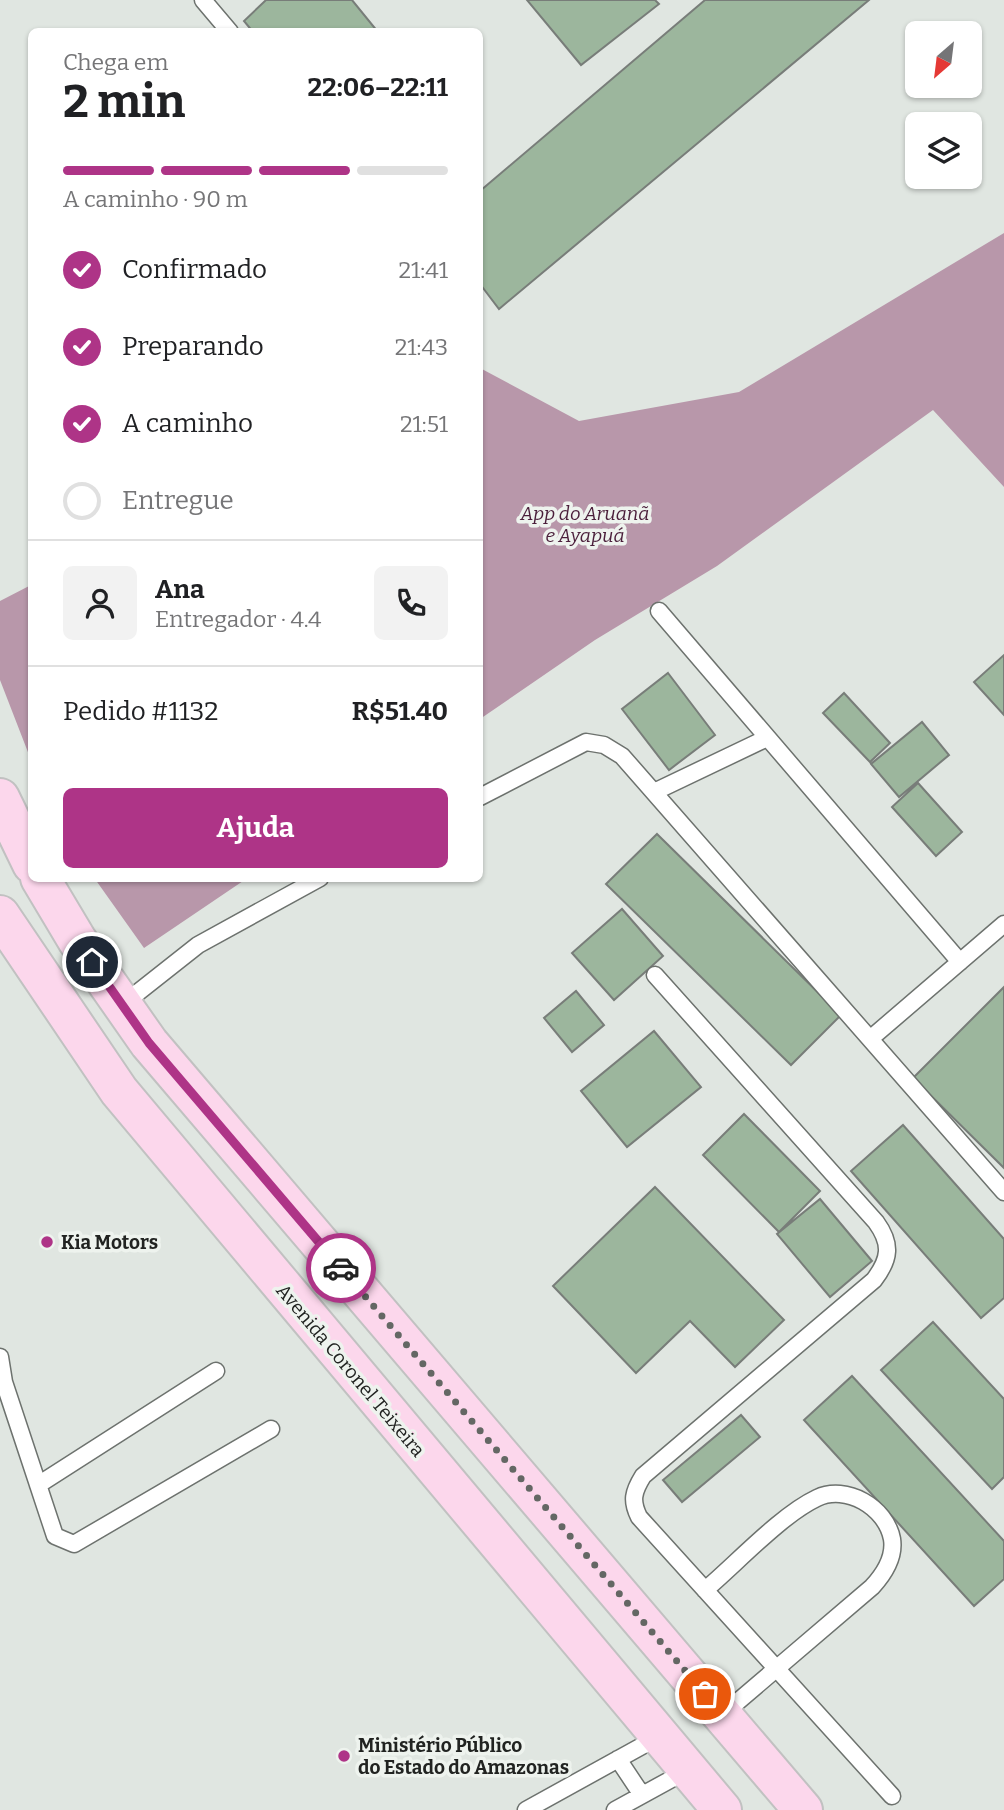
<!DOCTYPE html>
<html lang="pt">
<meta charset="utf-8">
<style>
:root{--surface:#fff;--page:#f2f2f2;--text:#202124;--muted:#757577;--line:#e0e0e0;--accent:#ae3487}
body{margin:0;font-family:Bitter,serif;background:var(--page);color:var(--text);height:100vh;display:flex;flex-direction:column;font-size:26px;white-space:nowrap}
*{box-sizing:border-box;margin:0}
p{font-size:23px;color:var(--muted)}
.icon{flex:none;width:38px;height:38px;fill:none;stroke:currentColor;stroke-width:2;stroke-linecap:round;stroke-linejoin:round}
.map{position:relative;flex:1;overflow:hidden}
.side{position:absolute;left:28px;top:28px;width:455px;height:854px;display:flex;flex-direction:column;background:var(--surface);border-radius:10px;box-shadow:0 2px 5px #0004}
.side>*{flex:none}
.needle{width:46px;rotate:208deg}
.controls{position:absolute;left:905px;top:21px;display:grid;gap:14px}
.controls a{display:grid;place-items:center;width:77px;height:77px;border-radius:10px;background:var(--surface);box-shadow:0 2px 5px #0004;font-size:35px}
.pin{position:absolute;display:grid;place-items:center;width:60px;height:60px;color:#fff;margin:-30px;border:4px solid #fff;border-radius:50%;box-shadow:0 2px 7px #0007}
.courier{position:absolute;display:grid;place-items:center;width:70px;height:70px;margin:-35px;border:5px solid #ae3487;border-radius:50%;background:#fff;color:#222;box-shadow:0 2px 9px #0007}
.head em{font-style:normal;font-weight:700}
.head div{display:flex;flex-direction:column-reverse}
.head{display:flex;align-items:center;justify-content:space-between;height:119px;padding:0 35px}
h1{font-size:46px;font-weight:700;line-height:52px}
.bar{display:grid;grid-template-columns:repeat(4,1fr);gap:10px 7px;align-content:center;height:84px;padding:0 35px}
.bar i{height:9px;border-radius:5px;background:var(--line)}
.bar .on{background:var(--accent)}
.bar p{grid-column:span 4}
.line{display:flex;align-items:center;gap:18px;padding:0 35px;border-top:2px solid var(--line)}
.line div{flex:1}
.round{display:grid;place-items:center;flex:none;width:74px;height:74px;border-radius:10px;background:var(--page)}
ol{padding:0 35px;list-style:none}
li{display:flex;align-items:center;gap:21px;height:77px}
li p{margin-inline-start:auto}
li .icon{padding:7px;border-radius:50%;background:var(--accent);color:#fff;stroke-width:4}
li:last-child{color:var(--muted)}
li i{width:38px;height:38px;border:4px solid var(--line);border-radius:50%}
.action{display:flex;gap:14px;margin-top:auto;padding:14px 35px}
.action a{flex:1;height:80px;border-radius:10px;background:var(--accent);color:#fff;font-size:28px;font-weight:700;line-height:80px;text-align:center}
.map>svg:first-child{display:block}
.forest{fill:#b897aa}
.building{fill:#9cb69d;stroke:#787d79;stroke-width:2}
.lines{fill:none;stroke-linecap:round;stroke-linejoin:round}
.lane-casing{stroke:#6d726e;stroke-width:19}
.primary-casing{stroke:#c1c1c1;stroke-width:42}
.lane{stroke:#fff;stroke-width:16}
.primary{stroke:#fcd7ec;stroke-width:38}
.done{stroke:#646764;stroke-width:7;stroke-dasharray:0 12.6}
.route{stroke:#ae3487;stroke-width:9}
.poi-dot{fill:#ae3487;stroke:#eef3ee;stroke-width:2.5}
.labels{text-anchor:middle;stroke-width:7;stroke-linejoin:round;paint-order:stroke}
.park-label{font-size:19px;font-style:italic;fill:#4a1e3a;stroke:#eef3ee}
.poi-label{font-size:19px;font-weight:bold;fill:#212321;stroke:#eef3ee;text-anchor:start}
.street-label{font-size:19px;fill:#212321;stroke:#eef3ee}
</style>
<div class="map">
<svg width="1004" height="1810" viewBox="0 0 1004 1810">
<rect width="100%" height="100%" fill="#e0e6e1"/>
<!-- forest -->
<path class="forest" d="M1004 233V487L933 410 717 566 595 640 480 719V368L579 421 739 392Z
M31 585V760L0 680V601Z
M95 879H246L144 948Z"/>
<!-- building -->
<path class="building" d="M266 0H352L378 32H253L244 21Z
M527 0H655L659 4 581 65Z
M705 0H869L499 309 480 284V191Z
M1004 655V715L974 682Z
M668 673 715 735 669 770 622 709Z
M844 693 890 743 870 762 823 713Z
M922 722 949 755 899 797 871 764Z
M918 783 962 832 936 856 892 807Z
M657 834 841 1015 791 1065 606 884Z
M622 909 663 956 614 1000 572 953Z
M1004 987V1168L913 1078Z
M576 991 604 1025 572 1052 544 1018Z
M654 1031 701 1087 627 1147 581 1091Z
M744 1114 820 1191 779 1232 703 1155Z
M903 1125 1004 1239V1298L981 1318 851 1171Z
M655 1187 784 1320 735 1367 690 1321 636 1373 553 1286Z
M820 1199 872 1261 830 1297 777 1234Z
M933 1322 1004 1399V1477L992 1489 881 1370Z
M852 1376 1004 1541V1579L974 1606 804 1420Z
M741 1415 760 1437 682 1502 663 1480Z"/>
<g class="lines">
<defs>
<path id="lane" d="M203 0 230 32
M659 611 960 962
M654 792 767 738
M480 797 586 742 604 745 622 756 1004 1192
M655 975 876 1222C892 1244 890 1259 874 1280L643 1476C633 1492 631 1501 639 1517L892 1796
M122 1005 198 945 320 878
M870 1039 1004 924
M0 1357 4 1382 55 1536 74 1544 271 1429
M38 1485 216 1371
M705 1590C737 1563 781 1515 817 1498 846 1484 886 1507 892 1539 895 1558 884 1574 872 1587L722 1715
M618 1759 642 1795
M526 1810 660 1736
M615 1810 688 1770"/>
<path id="primary" d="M0 798 32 864
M40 878 77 940 149 1043 803 1810
M0 915 119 1091 722 1810"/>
</defs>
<!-- lane casing -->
<use href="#lane" class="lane-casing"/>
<!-- primary casing -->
<use href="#primary" class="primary-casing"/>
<!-- lane -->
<use href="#lane" class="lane"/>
<!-- primary -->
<use href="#primary" class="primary"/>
</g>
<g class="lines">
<!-- done -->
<path class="done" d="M341 1268 705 1694"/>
<!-- route -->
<path class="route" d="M92 962 149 1043 341 1268"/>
</g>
<!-- markers -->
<g class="poi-dot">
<circle cx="47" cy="1242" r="7"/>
<circle cx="344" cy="1756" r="7"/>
</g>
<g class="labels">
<!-- park labels -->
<g class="park-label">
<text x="585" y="520">App do Aruanã<tspan x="585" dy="22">e Ayapuá</tspan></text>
</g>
<!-- poi labels -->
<g class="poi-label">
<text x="61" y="1249">Kia Motors</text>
<text x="358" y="1752">Ministério Público<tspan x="358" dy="22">do Estado do Amazonas</tspan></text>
</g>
<!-- street labels -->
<g class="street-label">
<text transform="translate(351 1370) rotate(50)" y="7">Avenida Coronel Teixeira</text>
</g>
</g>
</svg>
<div class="controls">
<a><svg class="needle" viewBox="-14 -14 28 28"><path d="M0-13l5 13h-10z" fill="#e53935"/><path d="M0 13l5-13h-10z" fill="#757577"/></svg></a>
<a><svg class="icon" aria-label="layers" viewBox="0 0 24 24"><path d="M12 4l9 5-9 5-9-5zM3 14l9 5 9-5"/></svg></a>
</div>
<div class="pin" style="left:705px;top:1694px;background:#ea580c"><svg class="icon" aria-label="bag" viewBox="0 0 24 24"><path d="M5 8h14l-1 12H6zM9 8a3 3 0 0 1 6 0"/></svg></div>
<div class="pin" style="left:92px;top:962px;background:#1f2937"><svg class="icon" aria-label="home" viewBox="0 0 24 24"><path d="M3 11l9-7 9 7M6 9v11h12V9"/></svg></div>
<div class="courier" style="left:341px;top:1268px"><svg class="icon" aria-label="car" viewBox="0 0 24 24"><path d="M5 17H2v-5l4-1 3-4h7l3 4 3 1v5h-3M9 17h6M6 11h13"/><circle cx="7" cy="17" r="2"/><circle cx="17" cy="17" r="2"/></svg></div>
<section class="side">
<div class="head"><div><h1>2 min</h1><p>Chega em</p></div><em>22:06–22:11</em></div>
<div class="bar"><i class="on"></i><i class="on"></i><i class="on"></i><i></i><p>A caminho · 90 m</p></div>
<ol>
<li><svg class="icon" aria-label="check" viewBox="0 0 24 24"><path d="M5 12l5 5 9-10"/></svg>Confirmado<p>21:41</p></li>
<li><svg class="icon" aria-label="check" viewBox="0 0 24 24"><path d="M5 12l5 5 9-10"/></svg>Preparando<p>21:43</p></li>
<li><svg class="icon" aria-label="check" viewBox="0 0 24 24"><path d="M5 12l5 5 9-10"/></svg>A caminho<p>21:51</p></li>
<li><i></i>Entregue</li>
</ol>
<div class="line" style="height:126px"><a class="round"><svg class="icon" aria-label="person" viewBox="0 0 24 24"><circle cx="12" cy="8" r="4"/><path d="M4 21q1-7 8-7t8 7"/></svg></a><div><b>Ana</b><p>Entregador · 4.4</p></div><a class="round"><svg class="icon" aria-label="phone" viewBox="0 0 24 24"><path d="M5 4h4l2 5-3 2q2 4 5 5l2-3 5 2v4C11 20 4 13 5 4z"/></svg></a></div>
<div class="line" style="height:91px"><div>Pedido #1132</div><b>R$51.40</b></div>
<div class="action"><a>Ajuda</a></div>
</section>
</div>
